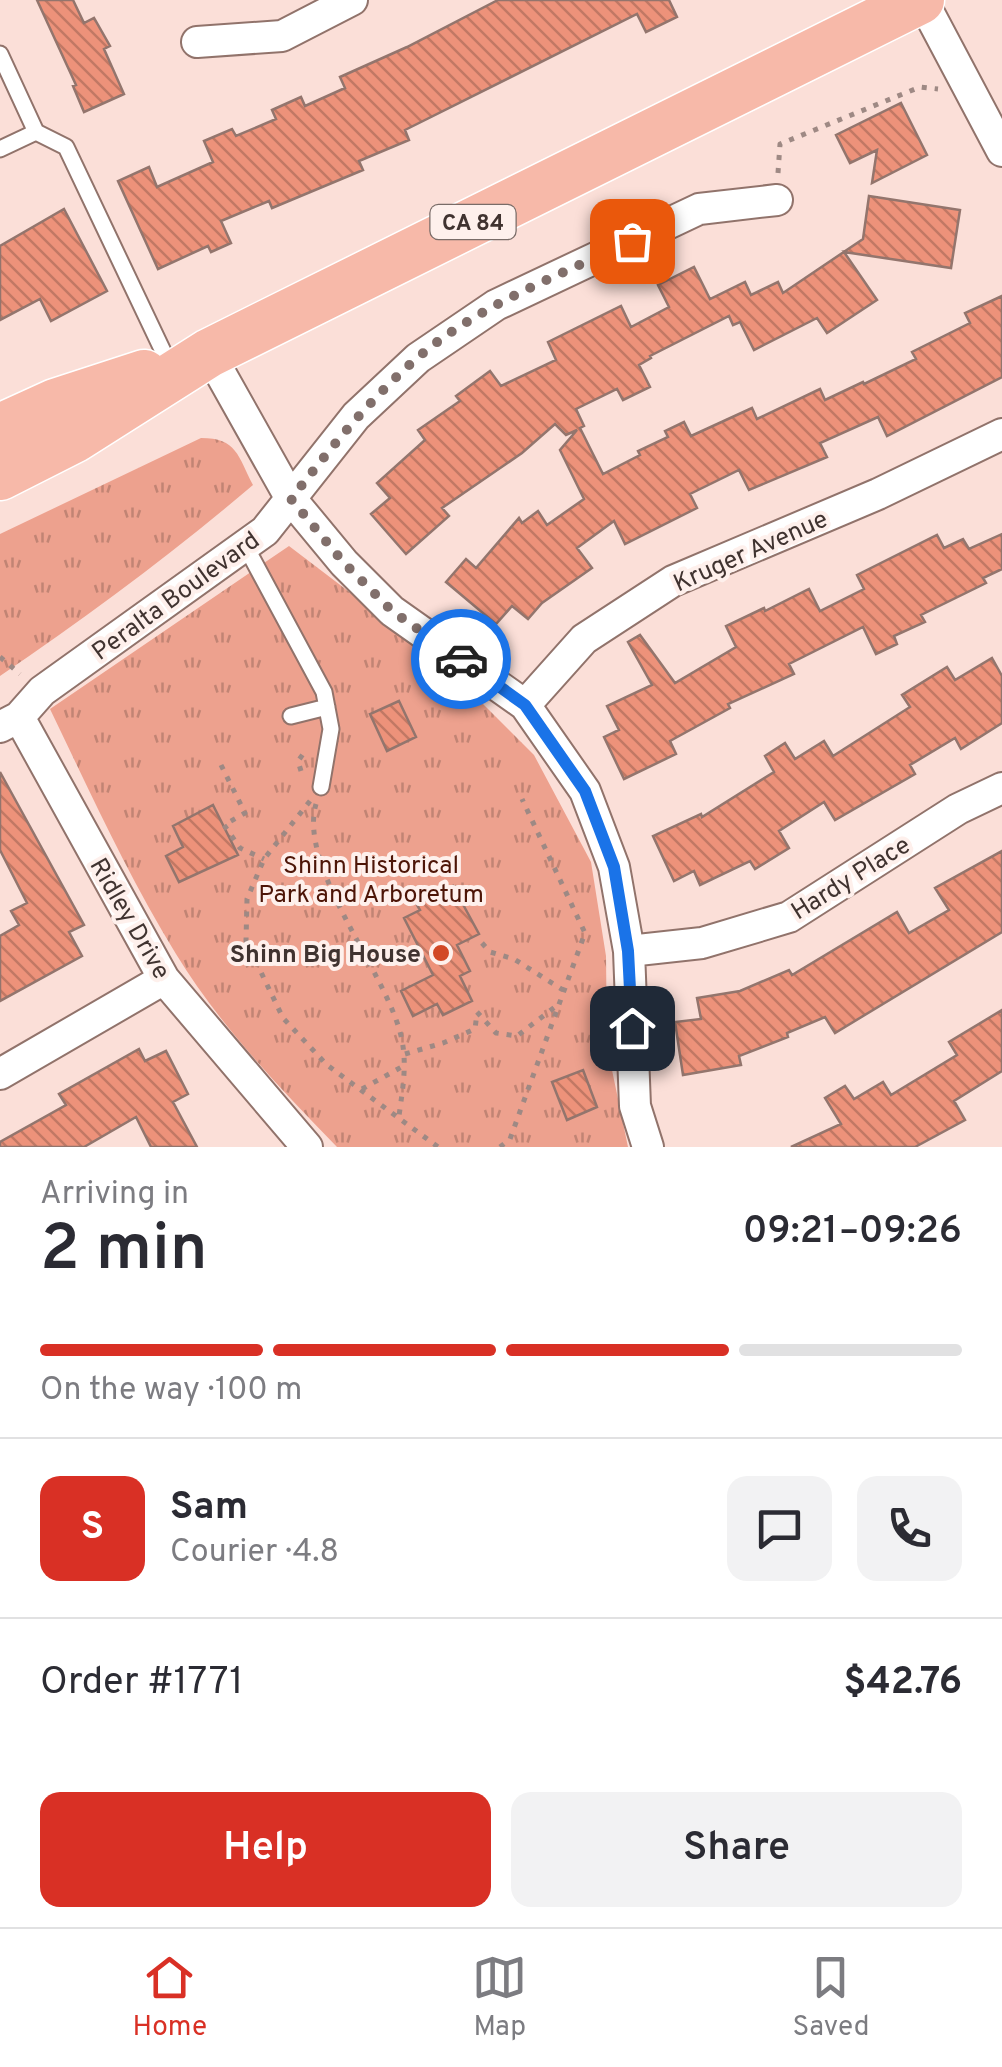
<!DOCTYPE html>
<meta charset="utf-8">
<style>
:root{--surface:#fff;--page:#f2f2f3;--text:#2b2b33;--muted:#7c7c81;--line:#e1e1e2;--accent:#d93025}
body{margin:0;font-family:Overpass,sans-serif;background:var(--page);color:var(--text);height:100vh;display:flex;flex-direction:column;font-size:38px;white-space:nowrap}
*{box-sizing:border-box;margin:0}
p{font-size:32px;color:var(--muted)}
.icon{flex:none;width:55px;height:55px;fill:none;stroke:currentColor;stroke-width:2;stroke-linecap:round;stroke-linejoin:round}
.map{position:relative;height:1147px;overflow:hidden}
.side{display:flex;flex-direction:column;background:var(--surface);flex:1}
.side>*{flex:none}
.pin{position:absolute;display:grid;place-items:center;width:85px;height:85px;color:#fff;margin:-42px;border-radius:20px;box-shadow:0 5px 15px #0006}
.courier{position:absolute;display:grid;place-items:center;width:100px;height:100px;margin:-50px;border:8px solid #1a73e8;border-radius:50%;background:#fff;color:#222;box-shadow:0 2px 12px #0007}
.overview em{font-style:normal;font-weight:600}
.overview div{display:flex;flex-direction:column-reverse}
.overview{display:flex;align-items:center;justify-content:space-between;height:170px;padding:0 40px}
h1{font-size:65px;font-weight:600;line-height:75px}
.bar{display:grid;grid-template-columns:repeat(4,1fr);gap:15px 10px;align-content:center;height:120px;padding:0 40px}
.bar i{height:12px;border-radius:8px;background:var(--line)}
.bar .current{background:var(--accent)}
.bar p{grid-column:span 4}
.line{display:flex;align-items:center;gap:25px;padding:0 40px;border-top:2px solid var(--line)}
.line div{flex:1}
.round{display:grid;place-items:center;flex:none;width:105px;height:105px;border-radius:20px;background:var(--page)}
.primary-button{display:flex;gap:20px;margin-top:auto;padding:20px 40px}
.primary-button a{flex:1;height:115px;border-radius:20px;background:var(--accent);color:#fff;font-size:40px;font-weight:600;line-height:115px;text-align:center}
.primary-button a+a{background:var(--page);color:var(--text)}
.dock{display:flex;justify-content:space-around;align-items:center;height:140px;border-top:2px solid var(--line);background:var(--surface);font-size:28px;color:var(--muted)}
.dock a{display:grid;justify-items:center;gap:5px}
.dock .current{color:var(--accent)}
.map>svg:first-child{display:block}
.park{fill:url(#park-tufts)}
.building{fill:url(#building-back-hatch);stroke:#93756d;stroke-width:2.5}
.lines{fill:none;stroke-linecap:round;stroke-linejoin:round}
.lane-casing{stroke:#91736b;stroke-width:19}
.street-casing{stroke:#91736b;stroke-width:34}
.primary-casing{stroke:#fff;stroke-width:51}
.path{stroke:#9e8984;stroke-width:5;stroke-dasharray:5 8;stroke-linecap:butt}
.lane{stroke:#fff;stroke-width:15}
.street{stroke:#fff;stroke-width:30}
.primary{stroke:#f7b9a9;stroke-width:48}
.done{stroke:#816f6b;stroke-width:10;stroke-dasharray:0 18}
.route{stroke:#1a73e8;stroke-width:12}
.poi-dot{fill:#d24825;stroke:#fef0ec;stroke-width:4}
.labels{text-anchor:middle;stroke-width:8;stroke-linejoin:round;paint-order:stroke}
.shield{fill:#fef0ec;stroke:#796c68;stroke-width:2.5}
.shield-label{font-size:22px;font-weight:bold;fill:#403330}
.street-label{font-size:25px;fill:#403330;stroke:#fef0ec}
.park-label{font-size:25px;fill:#4d1507;stroke:#fef0ec}
.poi-label{font-size:25px;font-weight:bold;fill:#403330;stroke:#fef0ec;text-anchor:end}
</style>
<div class="map">
<svg width="1002" height="1147" viewBox="0 0 1002 1147">
<defs>
<pattern id="park-tufts" width="24" height="20" patternUnits="userSpaceOnUse" patternTransform="scale(2.5)"><rect width="24" height="20" fill="#eda18e"/><path d="M3 7l-1-3M5 7V3M7 7l1-3M15 17l-1-3M17 17v-4M19 17l1-3" fill="none" stroke="#c18474"/></pattern>
<pattern id="building-back-hatch" width="6" height="6" patternUnits="userSpaceOnUse" patternTransform="scale(2.5)"><rect width="6" height="6" fill="#ed927a"/><path d="M-1 5l2 2M0 0l6 6M5-1l2 2" fill="none" stroke="#c17864"/></pattern>
</defs>
<rect width="100%" height="100%" fill="#fbdfd8"/>
<!-- park -->
<path class="park" d="M201 438C237 438 238 456 253 485 172 554 88 616 0 676V534Z
M289 546 440 661 534 755 591 862 606 956 607 1046 628 1147H337C279 1087 220 1026 176 954 128 876 90 792 50 709Z"/>
<!-- building -->
<path class="building" d="M37 0H73L84 23 94 18 110 46 104 49 124 94 84 112 73 86 76 85Z
M498 0H669L677 17 646 32 637 14 405 130 409 140 359 161 363 170 272 208 269 201 221 221 231 243 211 252 208 246 158 269 118 181 149 167 157 187 213 162 204 141 232 129 236 136 276 119 272 110 301 97 305 106 345 88 340 77 407 47Z
M901 103 927 155 872 183 877 150 850 163 836 135Z
M869 196 960 210 951 268 844 252 877 300 827 333 817 318 754 350 740 322 733 325 729 316 650 356 651 358 639 365 650 387 623 400 617 389 576 409 584 426 580 428 603 474 640 455 638 451 668 437 665 431 684 422 691 436 752 408 757 419 820 389 825 400 863 382 864 384 916 359 912 352 970 323 965 313 1002 296V377L887 436 878 417 820 443 827 457 749 490 739 470 690 494 697 508 625 544 614 521 577 548 592 568 542 603 528 619 512 606 496 624 446 582 466 559 476 568 519 518 522 523 538 511 547 525 584 499 560 450 577 430 566 435 555 424 522 453 442 508 449 516 406 554 371 514 390 498 377 483 425 440 418 430 460 401 456 396 490 371 501 386 556 360 548 342 621 306 631 327 669 307 658 285 694 267 710 299 745 282 751 295 778 282 783 293 863 239Z
M64 209 107 291 51 321 40 299 0 320V246Z
M1002 534V569L983 578 986 583 921 615 925 622 894 636 897 644 876 654 863 627 789 664 794 674 728 704 730 708 670 741 676 754 624 779 604 737 619 730 607 706 652 685 628 642 640 635 675 683 736 647 726 626 764 608 765 611 809 589 820 611 864 589 857 575 937 535 944 548 963 539 969 549Z
M992 658 1002 676V723L961 749 955 738 910 765 915 774 835 820 824 802 779 831 789 848 755 869 750 861 700 885 694 871 674 881 653 836 701 814 702 817 774 772 765 756 785 743 795 759 824 741 833 756 910 707 902 695 947 667 955 680Z
M399 701 416 737 387 751 370 714Z
M0 772 84 925 69 932 82 956 0 1001V936L19 925 11 911 27 903 0 850Z
M213 805 238 855 179 882 166 856 183 847 173 826Z
M1002 851V932L835 1033 825 1017 787 1033 788 1037 739 1056 741 1065 683 1075 675 1022 701 1019 697 998 740 991 789 970 792 975 897 912 909 933 949 910 935 888Z
M453 886 479 934 457 945 470 971 460 976 472 1001 443 1015 437 1004 413 1016 401 991 433 975 404 918 420 910 417 905Z
M1002 1010V1071L954 1101 965 1120 915 1147H791L841 1124 825 1098 845 1086 854 1099 883 1082 891 1095 957 1055 949 1042Z
M139 1049 145 1061 166 1051 188 1094 173 1102 197 1147H151L136 1117 84 1147H0V1142L66 1105 59 1094Z
M583 1070 597 1107 567 1120 552 1082Z"/>
<g class="lines">
<defs>
<path id="lane" d="M0 54 36 132 66 147 170 366
M0 149 36 132
M246 547 324 692 331 729 321 787
M291 716 327 707"/>
<path id="street" d="M922 0 1002 151
M197 42 282 36 352 0
M209 353 291 499 344 563 392 611 525 705 585 791 614 867 629 951 635 1106 648 1147
M525 705 584 639 673 581 878 494 1002 434
M19 717 164 979 307 1147
M0 727 19 717 42 691 265 531 356 416 418 358 496 305 699 209 777 200
M629 951 702 943 789 917 958 809 1002 788
M0 1074 164 979"/>
<path id="primary" d="M0 428 55 403 144 374
M0 476 75 438 209 353 920 0"/>
</defs>
<!-- lane casing -->
<use href="#lane" class="lane-casing"/>
<!-- street casing -->
<use href="#street" class="street-casing"/>
<!-- primary casing -->
<use href="#primary" class="primary-casing"/>
<!-- path -->
<path class="path" d="M778 173 780 144 920 87 938 89
M0 657 20 674
M221 765 245 813 224 825 240 848 264 859
M301 771 298 761 306 750
M310 801 264 859 247 899 246 941 283 1018 327 1065 438 1147
M316 804C298 866 383 968 400 1032 408 1061 403 1086 399 1116
M482 943 490 952 514 959 563 990
M477 1012 496 1033 517 1036 555 1007
M405 1054 443 1043 475 1029 477 1013
M362 1089 407 1064
M500 1147 510 1139 585 933 522 799"/>
<!-- lane -->
<use href="#lane" class="lane"/>
<!-- street -->
<use href="#street" class="street"/>
<!-- primary -->
<use href="#primary" class="primary"/>
</g>
<g class="lines">
<!-- done -->
<path class="done" d="M461 659 392 611 344 563 291 499C330 449 367 402 415 360 476 306 558 276 632 241"/>
<!-- route -->
<path class="route" d="M461 659 525 705 585 791 614 867 628 951 632 1028"/>
</g>
<!-- markers -->
<circle class="poi-dot" cx="441" cy="953" r="10"/>
<g class="labels">
<!-- shield labels -->
<rect class="shield" x="430.5" y="205" width="85" height="34" rx="8"/>
<g class="shield-label">
<text x="473" y="230">CA 84</text>
</g>
<!-- street labels -->
<g class="street-label">
<text transform="translate(750 550) rotate(-24)" y="9">Kruger Avenue</text>
<text transform="translate(175 595) rotate(-36)" y="9">Peralta Boulevard</text>
<text transform="translate(850 877) rotate(-32)" y="9">Hardy Place</text>
<text transform="translate(131 918) rotate(60)" y="9">Ridley Drive</text>
</g>
<!-- park labels -->
<g class="park-label">
<text x="371" y="873">Shinn Historical<tspan x="371" dy="29">Park and Arboretum</tspan></text>
</g>
<!-- poi labels -->
<g class="poi-label">
<text x="421" y="962">Shinn Big House</text>
</g>
</g>
</svg>
<div class="pin" style="left:632px;top:241px;background:#ea580c"><svg class="icon" aria-label="bag" viewBox="0 0 24 24"><path d="M5 8h14l-1 12H6zM9 8a3 3 0 0 1 6 0"/></svg></div>
<div class="pin" style="left:632px;top:1028px;background:#1f2937"><svg class="icon" aria-label="home" viewBox="0 0 24 24"><path d="M3 11l9-7 9 7M6 9v11h12V9"/></svg></div>
<div class="courier" style="left:461px;top:659px"><svg class="icon" aria-label="car" viewBox="0 0 24 24"><path d="M5 17H2v-5l4-1 3-4h7l3 4 3 1v5h-3M9 17h6M6 11h13"/><circle cx="7" cy="17" r="2"/><circle cx="17" cy="17" r="2"/></svg></div>
</div>
<section class="side">
<div class="overview"><div><h1>2 min</h1><p>Arriving in</p></div><em>09:21–09:26</em></div>
<div class="bar"><i class="current"></i><i class="current"></i><i class="current"></i><i></i><p>On the way · 100 m</p></div>
<div class="line" style="height:180px"><b class="round" style="background:var(--accent);color:#fff">S</b><div><b>Sam</b><p>Courier · 4.8</p></div><a class="round"><svg class="icon" aria-label="chat" viewBox="0 0 24 24"><path d="M4 5h16v11H9l-5 4z"/></svg></a><a class="round"><svg class="icon" aria-label="phone" viewBox="0 0 24 24"><path d="M5 4h4l2 5-3 2q2 4 5 5l2-3 5 2v4C11 20 4 13 5 4z"/></svg></a></div>
<div class="line" style="height:130px"><div>Order #1771</div><b>$42.76</b></div>
<div class="primary-button"><a>Help</a><a>Share</a></div>
</section>
<nav class="dock">
<a class="current"><svg class="icon" aria-label="home" viewBox="0 0 24 24"><path d="M3 11l9-7 9 7M6 9v11h12V9"/></svg>Home</a>
<a><svg class="icon" aria-label="map" viewBox="0 0 24 24"><path d="M3 6l6-2 6 2 6-2v14l-6 2-6-2-6 2zM9 4v14M15 6v14"/></svg>Map</a>
<a><svg class="icon" aria-label="saved" viewBox="0 0 24 24"><path d="M7 4h10v16l-5-4-5 4z"/></svg>Saved</a>
</nav>
